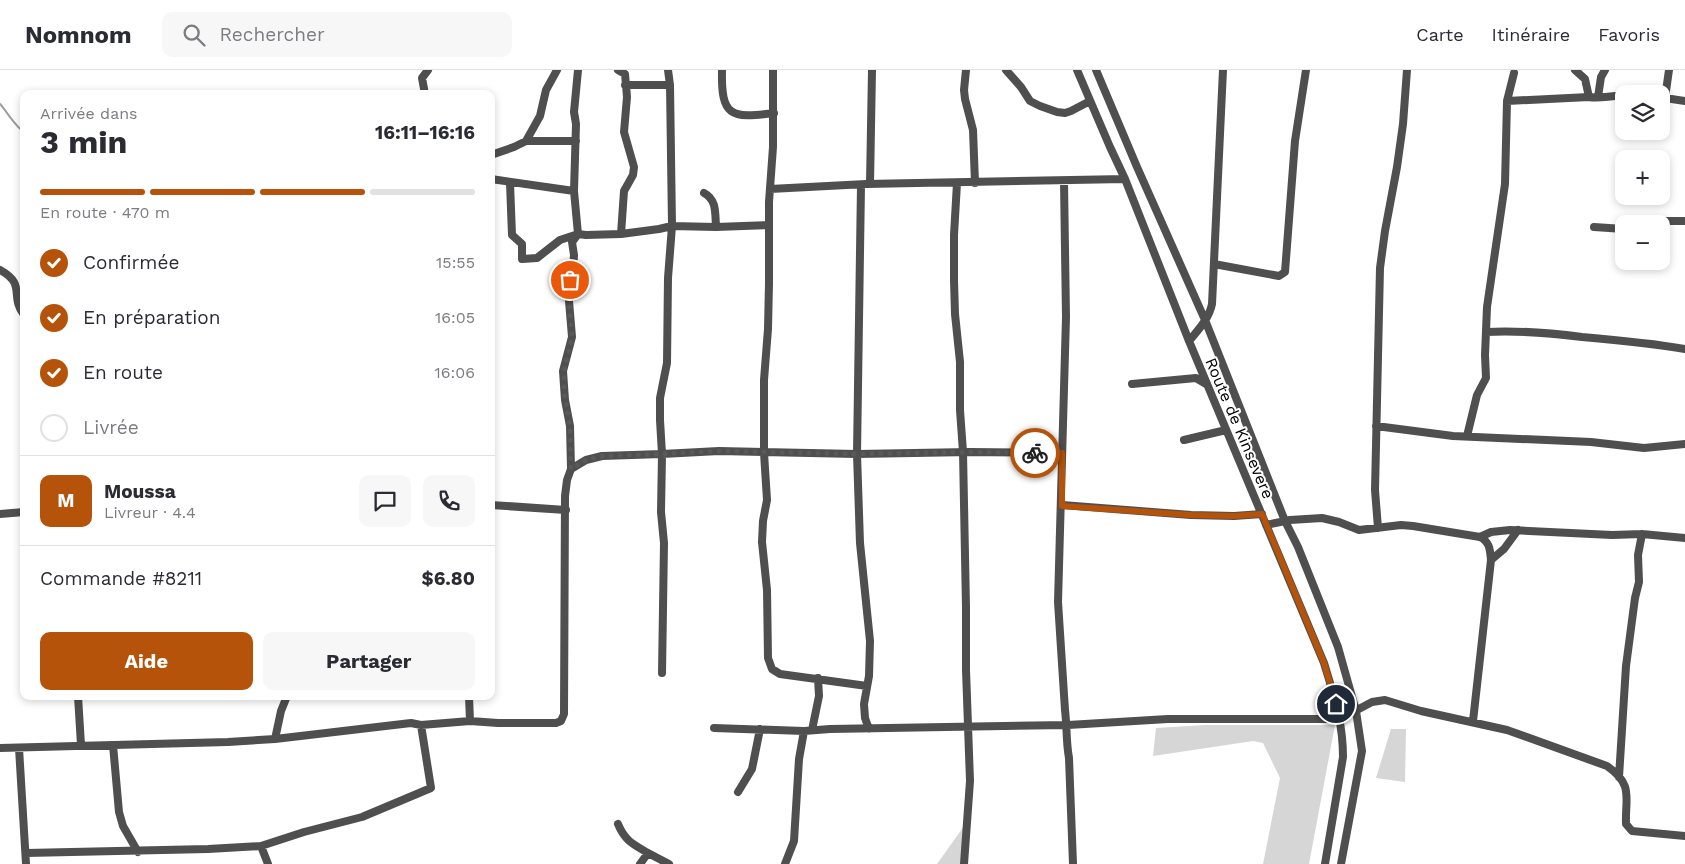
<!DOCTYPE html>
<html lang="fr">
<meta charset="utf-8">
<style>
:root{--surface:#fff;--page:#f7f7f7;--text:#2b2b33;--muted:#7c7c81;--line:#e1e1e2;--accent:#b45309}
body{margin:0;font-family:"Work Sans",sans-serif;background:var(--page);color:var(--text);height:100vh;display:flex;flex-direction:column;font-size:19px;white-space:nowrap}
*{box-sizing:border-box;margin:0}
p{font-size:16px;color:var(--muted)}
.icon{flex:none;width:28px;height:28px;fill:none;stroke:currentColor;stroke-width:2;stroke-linecap:round;stroke-linejoin:round}
.map{position:relative;flex:1;overflow:hidden}
.side{position:absolute;left:20px;top:20px;width:475px;height:610px;display:flex;flex-direction:column;background:var(--surface);border-radius:10px;box-shadow:0 2px 8px #0003}
.side>*{flex:none}
.fabs{position:absolute;left:1615px;top:15px;display:grid;gap:10px}
.fabs a{display:grid;place-items:center;width:55px;height:55px;border-radius:10px;background:var(--surface);box-shadow:0 2px 8px #0003;font-size:25px}
.pin{position:absolute;display:grid;place-items:center;width:42px;height:42px;color:#fff;margin:-21px;border:2px solid #fff;border-radius:50%;box-shadow:0 1px 5px #0007}
.courier{position:absolute;display:grid;place-items:center;width:50px;height:50px;margin:-25px;border:4px solid #b45309;border-radius:50%;background:#fff;color:#222;box-shadow:0 1px 6px #0007}
.headline em{font-style:normal;font-weight:700}
.headline div{display:flex;flex-direction:column-reverse}
.headline{display:flex;align-items:center;justify-content:space-between;height:85px;padding:0 20px}
h1{font-size:32px;font-weight:700;line-height:38px}
.bar{display:grid;grid-template-columns:repeat(4,1fr);gap:8px 5px;align-content:center;height:60px;padding:0 20px}
.bar i{height:6px;border-radius:4px;background:var(--line)}
.bar .selected{background:var(--accent)}
.bar p{grid-column:span 4}
.line{display:flex;align-items:center;gap:12px;padding:0 20px;border-top:1px solid var(--line)}
.line div{flex:1}
.round{display:grid;place-items:center;flex:none;width:52px;height:52px;border-radius:10px;background:var(--page)}
ol{padding:0 20px;list-style:none}
li{display:flex;align-items:center;gap:15px;height:55px}
li p{margin-inline-start:auto}
li .icon{padding:5px;border-radius:50%;background:var(--accent);color:#fff;stroke-width:4}
li:last-child{color:var(--muted)}
li i{width:28px;height:28px;border:2px solid var(--line);border-radius:50%}
.action{display:flex;gap:10px;margin-top:auto;padding:10px 20px}
.action a{flex:1;height:58px;border-radius:10px;background:var(--accent);color:#fff;font-size:20px;font-weight:700;line-height:58px;text-align:center}
.action a+a{background:var(--page);color:var(--text)}
header{display:flex;align-items:center;gap:30px;box-sizing:border-box;height:70px;padding:0 25px;background:var(--surface);border-bottom:1px solid var(--line)}
header strong{font-size:24px}
nav{display:flex;gap:28px;margin-inline-start:auto;font-size:18px}
.search{width:350px;height:45px;background:var(--page);display:flex;align-items:center;gap:12px;box-sizing:border-box;padding:0 18px;border-radius:10px;color:var(--muted);font-size:19px}
.map>svg:first-child{display:block}
.green{fill:#d6d6d6}
.lines{fill:none;stroke-linecap:round;stroke-linejoin:round}
.stream{stroke:#9d9d9d;stroke-width:2}
.minor{stroke:#4f4f4f;stroke-width:8}
.done{stroke:#595959;stroke-width:5;stroke-dasharray:0 9}
.route{stroke:#b45309;stroke-width:6}
.labels{text-anchor:middle;stroke-width:4;stroke-linejoin:round;paint-order:stroke}
.street-label{font-size:16px;fill:#000;stroke:#fff}
</style>
<header>
<strong>Nomnom</strong>
<div class="search"><svg class="icon" aria-label="search" viewBox="0 0 24 24"><circle cx="10" cy="10" r="6"/><path d="M15 15l6 6"/></svg>Rechercher</div>
<nav><a>Carte</a><a>Itinéraire</a><a>Favoris</a></nav>
</header>
<div class="map">
<svg width="1685" height="794" viewBox="0 0 1685 794">
<rect width="100%" height="100%" fill="#fff"/>
<!-- green -->
<path class="green" d="M1205 655H1335L1309 794H1263L1280 708 1263 673 1253 671 1153 686 1156 658Z
M1391 659H1406L1405 712 1376 708Z
M967 752 966 794H937Z"/>
<g class="lines">
<!-- stream -->
<path class="stream" d="M0 34C8 43 14 55 24 62"/>
<!-- minor -->
<path class="minor" d="M618 0 625 4 627 27 624 62 634 97 633 105 624 121 621 164
M668 0 670 15
M722 0C721 46 730 49 774 43
M773 0V77L769 132V213L768 259 764 310V383L767 430 763 451 762 472 767 520 768 588 772 599 780 604 867 616
M966 0 964 20 965 29 973 60 975 113
M1006 0 1021 17 1030 31 1040 36 1057 42 1065 43 1071 41 1090 31
M1077 0 1110 77 1125 109 1189 271 1324 593C1334 626 1343 652 1343 687L1325 794
M1096 0 1137 97 1205 250 1285 451 1298 477 1338 577 1356 641 1362 681 1341 794
M1575 0 1585 9 1589 27
M1669 0 1665 28 1685 31
M625 15H670L672 156 668 208 667 293 660 328V350L662 384 661 442 664 473 662 603
M425 24 422 8 428 0
M1598 27 1601 7 1605 0
M1507 31 1589 27C1601 29 1612 25 1624 26
M526 71H576
M491 85 514 77 526 71 540 46 546 20 557 0
M491 109 574 121
M1064 111 1066 247 1058 532 1065 640C1067 656 1066 672 1069 688L1073 794
M510 113 512 165 522 174V189L537 188 560 170 578 164 586 165 621 164 659 159 672 156 716 157 768 155
M957 113 954 165V210L955 244 960 292V340L963 382 966 537V600L970 711 964 794
M870 114 872 0
M861 115 857 384 860 473 870 571 869 606 864 634 865 648 869 659
M770 119 866 114 1125 109
M704 123C717 130 715 143 716 157
M1644 154 1654 151H1685
M1594 157 1624 159
M1214 194 1279 206 1285 202 1295 71 1306 0
M0 200C27 215 9 225 24 245
M1486 262C1519 260 1550 263 1582 267 1617 270 1651 273 1685 279
M1189 271C1198 260 1209 249 1212 234L1223 0
M1132 314 1196 308 1206 314
M1376 356 1453 366 1591 372 1644 378 1685 374
M1467 366 1477 325 1486 308 1485 285 1487 237 1505 114 1507 31 1514 3
M1184 370 1226 360
M571 399 570 356 565 330 563 301 572 267 568 219 573 200 574 185 572 172 578 164 574 121 576 54 574 42 578 0
M491 435 566 440
M1062 435 1191 445 1234 446 1262 444
M0 444 24 442
M1266 455 1290 450 1322 448 1339 452 1359 460 1401 455 1413 456 1480 467C1490 472 1490 480 1491 490L1473 651
M1378 458 1375 420 1380 198 1385 161 1397 97 1403 54 1407 0
M1480 467 1491 462 1510 460 1612 465 1642 464 1685 468
M1491 490 1504 479 1518 460
M78 626 81 675
M469 626 470 651
M714 658 804 661 830 659 1068 655 1168 649H1340L1372 632 1385 630 1421 641 1507 660 1607 696C1634 715 1625 727 1626 754L1632 761 1685 766
M812 660 819 626 818 608
M275 669 281 641 287 626
M113 675 119 742 123 756 138 782
M0 678 228 672 275 669 411 653 421 655 470 651 498 653H556L561 651 564 644 565 426 567 410 571 399 586 390 602 386 662 384 719 381 857 384 970 382 1062 383
M19 678 26 794
M1619 707 1626 596 1635 528 1639 512 1638 485 1642 464
M738 722 752 699 760 659
M618 754C625 771 633 774 648 783
M261 776 268 794
M26 783 208 779 261 776 304 762 362 747 431 718 421 655
M640 794 648 783 669 794
M785 794 794 771 799 689 804 661"/>
</g>
<g class="lines">
<!-- done -->
<path class="done" d="M570 210 568 219 572 267 564 301V322L570 356 571 399 586 390 602 386 662 384 718 381 857 384 970 382 1035 383"/>
<!-- route -->
<path class="route" d="M1035 383H1062V436L1191 445 1234 446 1262 444 1324 593 1336 634"/>
</g>
<g class="labels">
<!-- street labels -->
<g class="street-label">
<text transform="translate(1240 358) rotate(67)" y="6">Route de Kinsevere</text>
</g>
</g>
</svg>
<div class="fabs">
<a><svg class="icon" aria-label="layers" viewBox="0 0 24 24"><path d="M12 4l9 5-9 5-9-5zM3 14l9 5 9-5"/></svg></a>
<a>+</a>
<a>−</a>
</div>
<div class="pin" style="left:570px;top:210px;background:#ea580c"><svg class="icon" aria-label="bag" viewBox="0 0 24 24"><path d="M5 8h14l-1 12H6zM9 8a3 3 0 0 1 6 0"/></svg></div>
<div class="pin" style="left:1336px;top:634px;background:#1f2937"><svg class="icon" aria-label="home" viewBox="0 0 24 24"><path d="M3 11l9-7 9 7M6 9v11h12V9"/></svg></div>
<div class="courier" style="left:1035px;top:383px"><svg class="icon" aria-label="bike" viewBox="0 0 24 24"><circle cx="6" cy="16" r="4"/><circle cx="18" cy="16" r="4"/><path d="M6 16l4-8h5l3 8M10 8l3 8H6M13 5h3"/></svg></div>
<section class="side">
<div class="headline"><div><h1>3 min</h1><p>Arrivée dans</p></div><em>16:11–16:16</em></div>
<div class="bar"><i class="selected"></i><i class="selected"></i><i class="selected"></i><i></i><p>En route · 470 m</p></div>
<ol>
<li><svg class="icon" aria-label="check" viewBox="0 0 24 24"><path d="M5 12l5 5 9-10"/></svg>Confirmée<p>15:55</p></li>
<li><svg class="icon" aria-label="check" viewBox="0 0 24 24"><path d="M5 12l5 5 9-10"/></svg>En préparation<p>16:05</p></li>
<li><svg class="icon" aria-label="check" viewBox="0 0 24 24"><path d="M5 12l5 5 9-10"/></svg>En route<p>16:06</p></li>
<li><i></i>Livrée</li>
</ol>
<div class="line" style="height:90px"><b class="round" style="background:var(--accent);color:#fff">M</b><div><b>Moussa</b><p>Livreur · 4.4</p></div><a class="round"><svg class="icon" aria-label="chat" viewBox="0 0 24 24"><path d="M4 5h16v11H9l-5 4z"/></svg></a><a class="round"><svg class="icon" aria-label="phone" viewBox="0 0 24 24"><path d="M5 4h4l2 5-3 2q2 4 5 5l2-3 5 2v4C11 20 4 13 5 4z"/></svg></a></div>
<div class="line" style="height:65px"><div>Commande #8211</div><b>$6.80</b></div>
<div class="action"><a>Aide</a><a>Partager</a></div>
</section>
</div>
